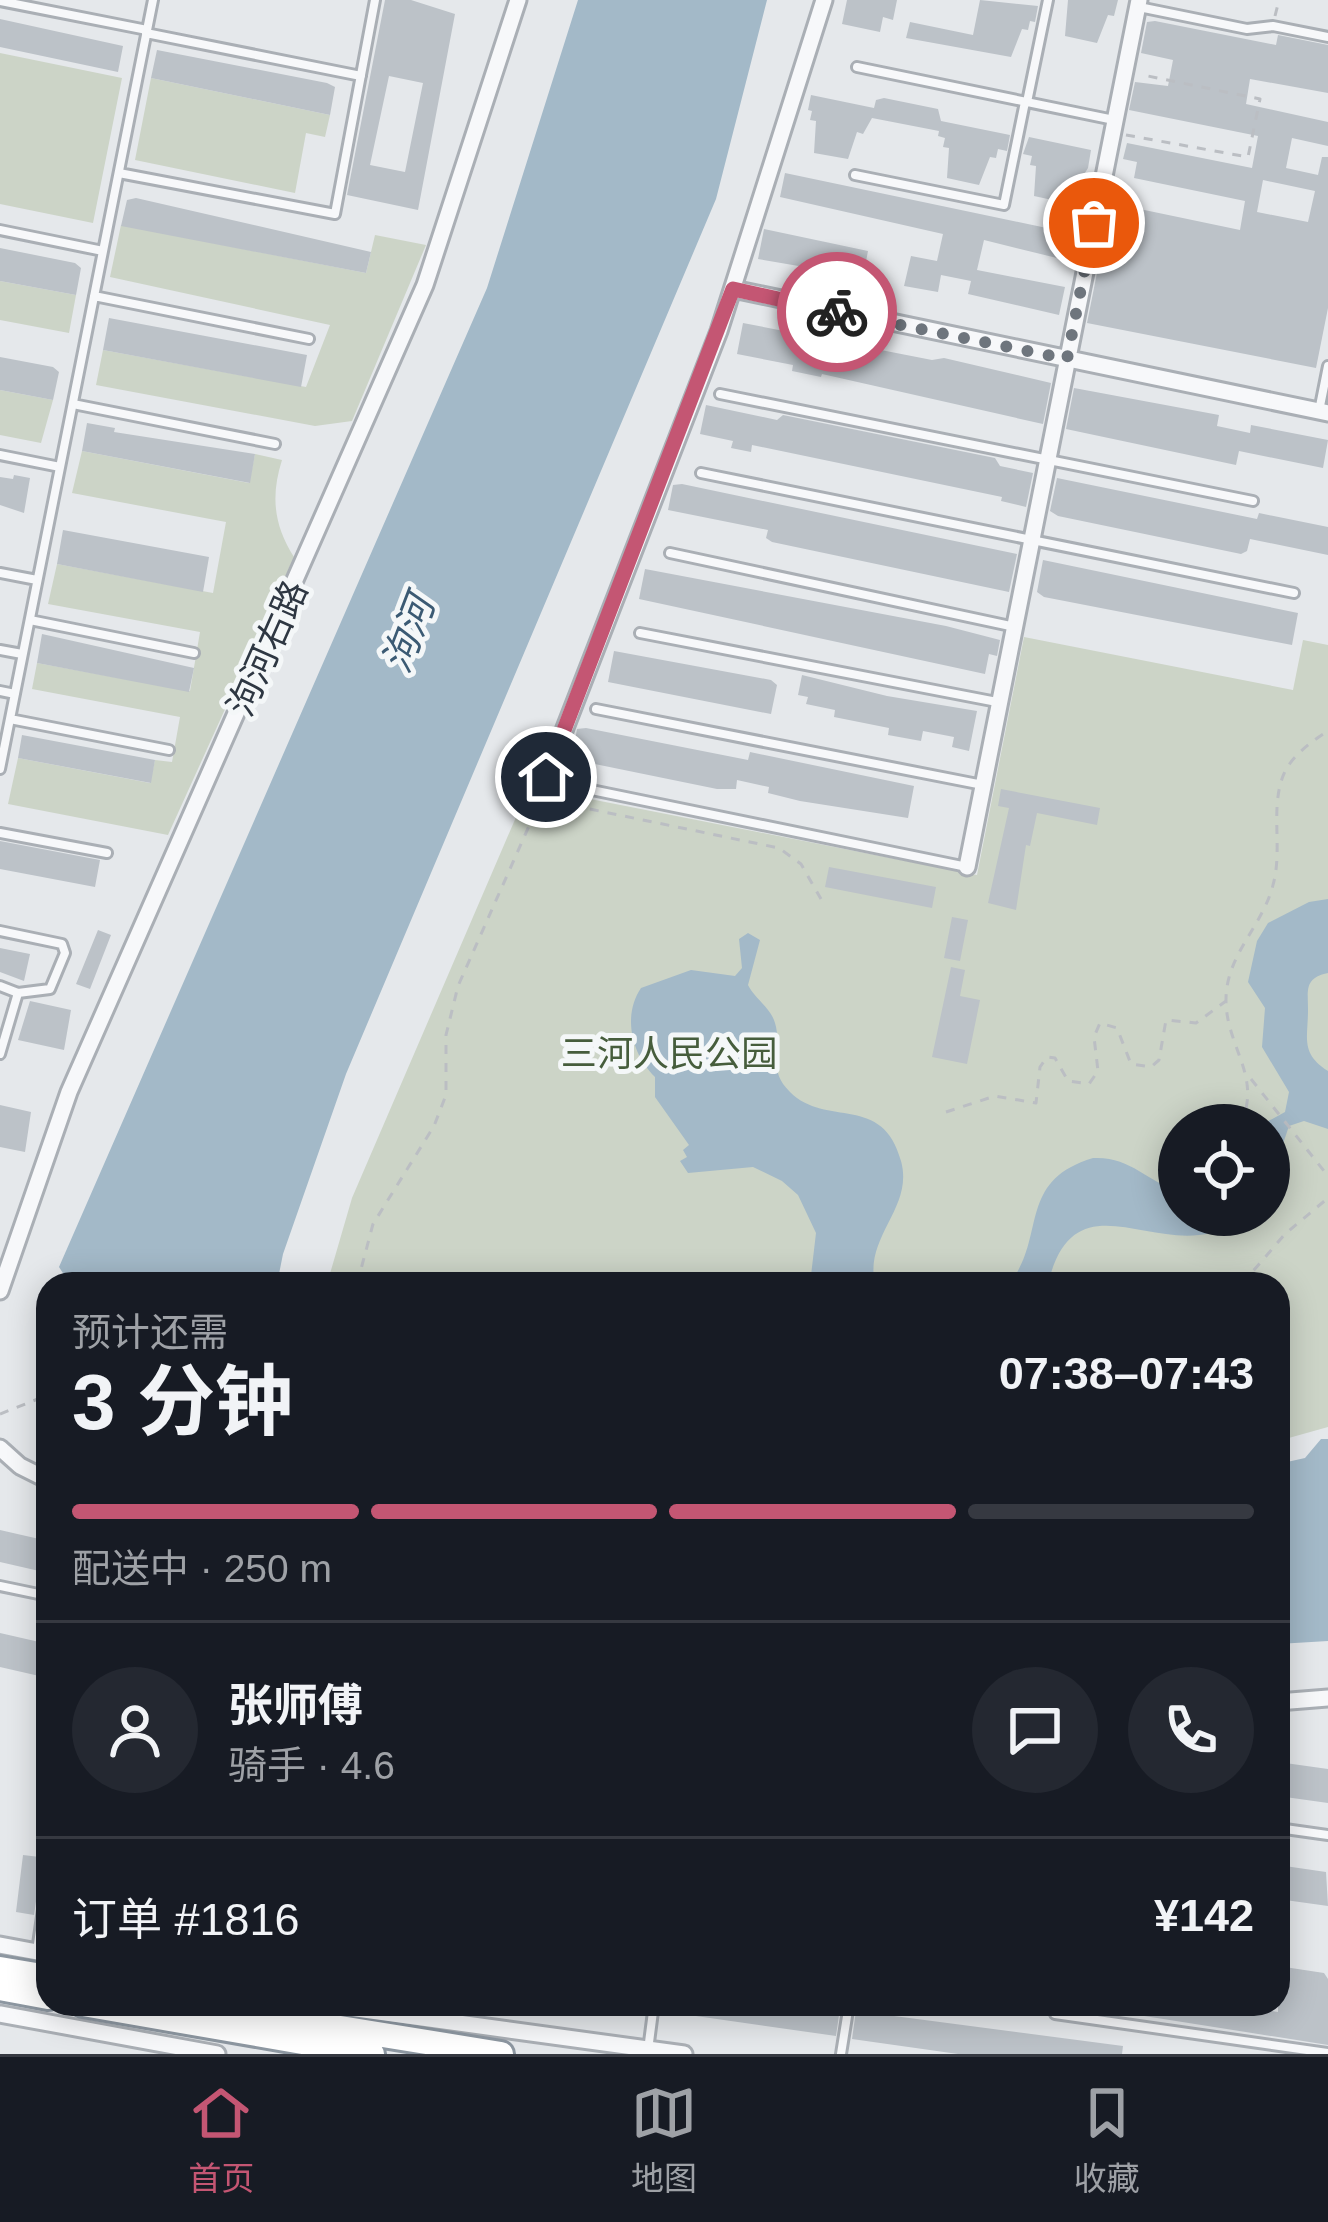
<!DOCTYPE html>
<html lang="zh">
<meta charset="utf-8">
<style>
:root{--surface:#171b24;--page:#242831;--text:#f1f3f6;--muted:#9ea1a6;--line:#363941;--accent:#c45673}
body{margin:0;font-family:Helvetica,"Noto Sans SC",sans-serif;background:var(--page);color:var(--text);height:100vh;display:flex;flex-direction:column;font-size:45px;white-space:nowrap}
*{box-sizing:border-box;margin:0}
p{font-size:39px;color:var(--muted)}
.icon{flex:none;width:66px;height:66px;fill:none;stroke:currentColor;stroke-width:2;stroke-linecap:round;stroke-linejoin:round}
.map{position:relative;flex:1;overflow:hidden}
.panel{position:absolute;left:36px;top:1272px;width:1254px;height:744px;display:flex;flex-direction:column;background:var(--surface);border-radius:36px;box-shadow:0 6px 30px #0003}
.panel>*{flex:none}
.fabs{position:absolute;left:1158px;top:1104px;display:grid;gap:24px}
.fabs a{display:grid;place-items:center;width:132px;height:132px;border-radius:50%;background:var(--surface);box-shadow:0 6px 30px #0003;font-size:60px}
.pin{position:absolute;display:grid;place-items:center;width:102px;height:102px;color:#fff;margin:-51px;border:6px solid #fff;border-radius:50%;box-shadow:0 3px 12px #0007}
.courier{position:absolute;display:grid;place-items:center;width:120px;height:120px;margin:-60px;border:9px solid #c45673;border-radius:50%;background:#fff;color:#222;box-shadow:0 3px 15px #0007}
.head em{font-style:normal;font-weight:700}
.head div{display:flex;flex-direction:column-reverse}
.head{display:flex;align-items:center;justify-content:space-between;height:204px;padding:0 36px}
h1{font-size:78px;font-weight:700;line-height:90px}
.bar{display:grid;grid-template-columns:repeat(4,1fr);gap:18px 12px;align-content:center;height:144px;padding:0 36px}
.bar i{height:15px;border-radius:9px;background:var(--line)}
.bar .selected{background:var(--accent)}
.bar p{grid-column:span 4}
.line{display:flex;align-items:center;gap:30px;padding:0 36px;border-top:3px solid var(--line)}
.line div{flex:1}
.round{display:grid;place-items:center;flex:none;width:126px;height:126px;border-radius:63px;background:var(--page)}
.dock{display:flex;justify-content:space-around;align-items:center;height:168px;border-top:3px solid var(--line);background:var(--surface);font-size:33px;color:var(--muted)}
.dock a{display:grid;justify-items:center;gap:6px}
.dock .selected{color:var(--accent)}
.map>svg:first-child{display:block}
.green{fill:#ccd4c7;fill-rule:evenodd}
.water{fill:#a3b9c8}
.building{fill:#bcc2c8;fill-rule:evenodd}
.lines{fill:none;stroke-linecap:round;stroke-linejoin:round}
.service-casing{stroke:#aaafb5;stroke-width:14}
.minor-casing{stroke:#aaafb5;stroke-width:21}
.trunk-casing{stroke:#8d97a1;stroke-width:30}
.path{stroke:#bbbec3;stroke-width:3;stroke-dasharray:9 9;stroke-linecap:butt}
.service{stroke:#f7f8fa;stroke-width:8}
.minor{stroke:#f7f8fa;stroke-width:15}
.trunk{stroke:#fff;stroke-width:24}
.done{stroke:#6e757d;stroke-width:12;stroke-dasharray:0 21.6}
.route{stroke:#c45673;stroke-width:15}
.labels{text-anchor:middle;stroke-width:10;stroke-linejoin:round;paint-order:stroke}
.street-label{font-size:36px;fill:#2e3742;stroke:#f4f7f8}
.park-label{font-size:36px;fill:#465d3c;stroke:#f4f7f8}
.water-label{font-size:39px;font-style:italic;fill:#3b5a73;stroke:#f4f7f8}
</style>
<div class="map">
<svg width="1328" height="2054" viewBox="0 0 1328 2054">
<rect width="100%" height="100%" fill="#e5e8eb"/>
<!-- green -->
<path class="green" d="M0 53 122 78 93 223 0 204Z
M151 78 330 115 325 137 306 133 295 193 135 160Z
M121 225 366 273 375 235 426 245 352 421 315 426 96 385 103 350 306 387 330 325 110 277Z
M0 281 76 295 69 333 0 320Z
M0 390 53 400 41 443 0 435Z
M82 451 249 483 255 454 282 460C271 495 273 524 294 557L168 835 8 804 18 758 150 783 155 760 172 762 180 717 32 689 37 663 190 691 200 632 48 604 57 564 213 593 226 522 72 493Z
M1024 637 1293 690 1303 640 1328 645V1427L1278 1441V1284H327L352 1198 529 787 977 875ZM1179 1125H1269V1215H1179Z"/>
<!-- water -->
<path class="water" d="M578 0H767L716 199 346 1074 283 1254 277 1284H70L59 1267 487 288Z
M1328 899V973C1304 978 1308 990 1308 1010 1308 1038 1300 1053 1328 1071V1129L1304 1121 1289 1126 1269 1185V1125H1261L1285 1112 1289 1092 1262 1047 1265 1008 1248 982 1257 941 1268 923 1309 902Z
M748 933 760 940 748 985C755 999 771 1008 775 1023 783 1050 766 1069 790 1092 826 1128 883 1093 901 1161 914 1208 864 1236 875 1284H810L816 1233 798 1195 782 1181 753 1167 688 1173 680 1161 687 1157 683 1150 689 1145 655 1097V1077C632 1055 622 1016 641 988L691 970 735 976 742 968 739 939Z
M1093 1158C1130 1156 1146 1181 1179 1191V1215H1243C1229 1224 1216 1234 1199 1235 1137 1242 1071 1187 1048 1284H1009C1047 1238 1016 1181 1093 1158Z
M1321 1439H1328V1641L1278 1644V1464L1305 1458Z"/>
<!-- building -->
<path class="building" d="M385 0H411L455 14 418 210 347 195ZM389 76 423 83 405 172 370 165Z
M847 0H897L893 20 883 17 880 32 842 24Z
M980 0 1038 6 1035 22 1030 21 1028 30 1022 29 1011 57 906 38 910 22 973 35Z
M1068 0H1118L1114 16 1108 15 1097 43 1065 36Z
M0 19 123 46 118 72 0 47Z
M1155 21 1276 45 1278 35 1328 45V93L1250 79 1246 104 1328 122V146L1292 138 1286 168 1318 175 1322 157H1328V308L1316 368 1087 323 1111 203 1240 230 1245 201 1134 178 1137 162 1123 159 1127 143 1252 168 1258 136 1129 110 1135 82 1168 86 1173 60 1141 53 1147 22ZM1263 180 1315 191 1308 222 1257 212Z
M157 50 327 83 335 87 330 115 151 78Z
M811 95 874 108 872 116 876 100 884 98 938 109 941 121 1010 135 1007 151 998 149 996 158 990 157 979 185 947 178 949 148 943 147 945 138 938 136 939 131 872 118 863 134 857 132 848 159 814 153 816 121 810 120 812 111 808 110Z
M1029 137 1091 150 1088 168 1083 176 1077 175 1066 203 1034 196 1036 166 1030 165 1032 156 1023 154Z
M785 173 1075 234 1069 261 984 240 977 270 1065 287 1059 315 968 294 971 281 941 275 938 292 904 286 911 256 937 261 943 234 780 197Z
M136 198 371 252 366 273 121 226 127 200Z
M764 229 868 251 863 277 758 259Z
M0 248 75 263 81 268 76 295 0 281Z
M109 318 307 355 301 387 103 350Z
M743 323 932 360 944 358 1051 383 1043 424 822 374 821 377 792 371 793 365 737 354Z
M0 357 53 367 59 372 53 400 0 390Z
M1074 388 1219 415 1217 426 1250 433 1251 425 1328 440 1323 468 1239 451 1236 465 1066 429Z
M706 405 777 420 783 415 995 458 1000 466 1033 473 1026 507 1001 501 1002 497 752 445 751 452 731 448 733 441 700 434Z
M87 423 115 428 114 432 255 454 250 483 82 451Z
M14 475 30 478 24 513 0 505V477L13 479Z
M1057 478 1257 519 1259 513 1328 527V555L1250 539 1247 551 1241 554 1058 516 1050 511Z
M682 484 1017 554 1009 592 772 542 766 538 768 530 668 510 673 485Z
M63 530 209 557 203 592 57 564Z
M1043 560 1298 613 1292 645 1044 597 1037 592Z
M645 569 946 626 1000 640 997 656 989 654 985 674 639 599Z
M42 634 194 668 189 692 37 663Z
M614 651 771 680 777 685 771 714 608 682Z
M802 675 887 696 977 711 969 751 952 747 954 737 923 731 921 741 888 735 889 728 834 717 835 710 806 704 808 697 798 695Z
M586 728 748 760 750 752 914 786 908 818 800 801 768 793 769 787 737 780 736 789H717L585 762 572 757 577 729Z
M22 735 155 760 151 783 18 758Z
M1001 789 1100 808 1097 825 1037 813 1030 846 1026 845 1016 910 988 903 1009 808 998 806Z
M0 841 100 860 95 887 0 869Z
M829 867 936 887 932 908 825 887Z
M952 917 968 920 960 961 944 958Z
M98 930 111 935 90 989 76 984Z
M0 948 30 954 24 981 0 972Z
M951 967 965 970 960 996 980 1000 967 1064 932 1057Z
M30 1001 71 1010 64 1050 18 1040Z
M0 1105 31 1112 25 1152 0 1147Z
M0 1530 48 1541V1573L0 1562Z
M0 1633 48 1644V1678L0 1667Z
M1278 1762 1328 1769V1803L1278 1796Z
M23 1855 48 1858V1867L40 1874 34 1915 16 1912Z
M1278 1865 1326 1872 1328 1906 1278 1899Z
M1278 1966 1324 1973 1328 1979V2045L1119 2012 1120 2004H1223L1278 2012Z
M669 2004H809L840 2008 836 2036 668 2012Z
M856 2011 1123 2046 1122 2054H958L852 2039Z"/>
<g class="lines">
<defs>
<path id="service" d="M0 1 147 30
M1139 7 1247 29 1273 26 1328 37
M146 33 361 76
M857 67 1114 120
M1027 102 1048 0
M119 173 335 214 375 0
M855 175 1004 205 1025 102
M0 230 103 251
M94 296 309 339
M720 394 1253 501
M73 404 275 444
M1319 411 1328 366
M0 455 60 467
M701 473 1294 593
M670 553 1015 627
M0 573 37 580
M30 620 194 653
M640 633 997 702
M0 650 22 654
M0 691 15 694
M596 709 983 785
M10 719 169 750
M0 769 153 0
M577 787 967 867
M0 833 107 853
M0 931 62 944 65 953 50 989 18 993
M0 986 18 993 0 1054
M0 1586 48 1596
M1278 1828 1328 1835
M37 1951 48 1875
M1055 2014 1328 2053
M648 2050 654 2004
M841 2054 849 2004"/>
<path id="minor" d="M733 289 1328 413
M546 777 719 331 824 0
M967 867 1139 0
M0 1291 69 1092 425 285 518 0
M0 1448 20 1466 48 1480
M1278 1702 1328 1698
M0 1945 48 1954
M320 2004 684 2054
M0 2014 217 2054"/>
<path id="trunk" d="M0 1969 48 1977
M0 1988 48 1997
M83 2004 372 2054
M191 2004 501 2054"/>
</defs>
<!-- service casing -->
<use href="#service" class="service-casing"/>
<!-- minor casing -->
<use href="#minor" class="minor-casing"/>
<!-- trunk casing -->
<use href="#trunk" class="trunk-casing"/>
<!-- path -->
<path class="path" d="M1275 16 1279 0
M1126 135 1248 157 1260 99 1143 75
M1251 1079 1328 1176
M946 1112 995 1096 1036 1103 1040 1067 1047 1057 1055 1058 1068 1081 1089 1084 1098 1071 1094 1037 1100 1023 1117 1028 1131 1064 1151 1067 1159 1060 1166 1020 1196 1023 1226 1001
M1240 1125C1263 1078 1227 1048 1226 1002 1225 955 1262 928 1273 885 1283 849 1270 810 1283 776 1290 757 1312 741 1328 731
M344 1284 359 1278
M364 1284 360 1273 373 1224 434 1126 446 1095V1035L458 986 541 799 779 848 801 864 821 899
M1242 1284 1285 1234 1328 1198
M0 1414 48 1395"/>
<!-- service -->
<use href="#service" class="service"/>
<!-- minor -->
<use href="#minor" class="minor"/>
<!-- trunk -->
<use href="#trunk" class="trunk"/>
</g>
<g class="lines">
<!-- done -->
<path class="done" d="M837 312 1067 359 1094 223"/>
<!-- route -->
<path class="route" d="M546 777 733 289 837 312"/>
</g>
<g class="labels">
<!-- street labels -->
<g class="street-label">
<text transform="translate(267 648) rotate(-66)" y="13">泃河右路</text>
</g>
<!-- park labels -->
<g class="park-label">
<text x="669" y="1066">三河人民公园</text>
</g>
<!-- water labels -->
<g class="water-label">
<text transform="translate(408 634) rotate(-69)" y="14">泃河</text>
</g>
</g>
</svg>
<div class="fabs">
<a><svg class="icon" aria-label="locate" viewBox="0 0 24 24"><circle cx="12" cy="12" r="6"/><path d="M12 2v4M12 18v4M2 12h4M18 12h4"/></svg></a>
</div>
<div class="pin" style="left:1094px;top:223px;background:#ea580c"><svg class="icon" aria-label="bag" viewBox="0 0 24 24"><path d="M5 8h14l-1 12H6zM9 8a3 3 0 0 1 6 0"/></svg></div>
<div class="pin" style="left:546px;top:777px;background:#1f2937"><svg class="icon" aria-label="home" viewBox="0 0 24 24"><path d="M3 11l9-7 9 7M6 9v11h12V9"/></svg></div>
<div class="courier" style="left:837px;top:312px"><svg class="icon" aria-label="bike" viewBox="0 0 24 24"><circle cx="6" cy="16" r="4"/><circle cx="18" cy="16" r="4"/><path d="M6 16l4-8h5l3 8M10 8l3 8H6M13 5h3"/></svg></div>
<section class="panel">
<div class="head"><div><h1>3 分钟</h1><p>预计还需</p></div><em>07:38–07:43</em></div>
<div class="bar"><i class="selected"></i><i class="selected"></i><i class="selected"></i><i></i><p>配送中 · 250 m</p></div>
<div class="line" style="height:216px"><a class="round"><svg class="icon" aria-label="person" viewBox="0 0 24 24"><circle cx="12" cy="8" r="4"/><path d="M4 21q1-7 8-7t8 7"/></svg></a><div><b>张师傅</b><p>骑手 · 4.6</p></div><a class="round"><svg class="icon" aria-label="chat" viewBox="0 0 24 24"><path d="M4 5h16v11H9l-5 4z"/></svg></a><a class="round"><svg class="icon" aria-label="phone" viewBox="0 0 24 24"><path d="M5 4h4l2 5-3 2q2 4 5 5l2-3 5 2v4C11 20 4 13 5 4z"/></svg></a></div>
<div class="line" style="height:156px"><div>订单 #1816</div><b>¥142</b></div>
</section>
</div>
<nav class="dock">
<a class="selected"><svg class="icon" aria-label="home" viewBox="0 0 24 24"><path d="M3 11l9-7 9 7M6 9v11h12V9"/></svg>首页</a>
<a><svg class="icon" aria-label="map" viewBox="0 0 24 24"><path d="M3 6l6-2 6 2 6-2v14l-6 2-6-2-6 2zM9 4v14M15 6v14"/></svg>地图</a>
<a><svg class="icon" aria-label="saved" viewBox="0 0 24 24"><path d="M7 4h10v16l-5-4-5 4z"/></svg>收藏</a>
</nav>
